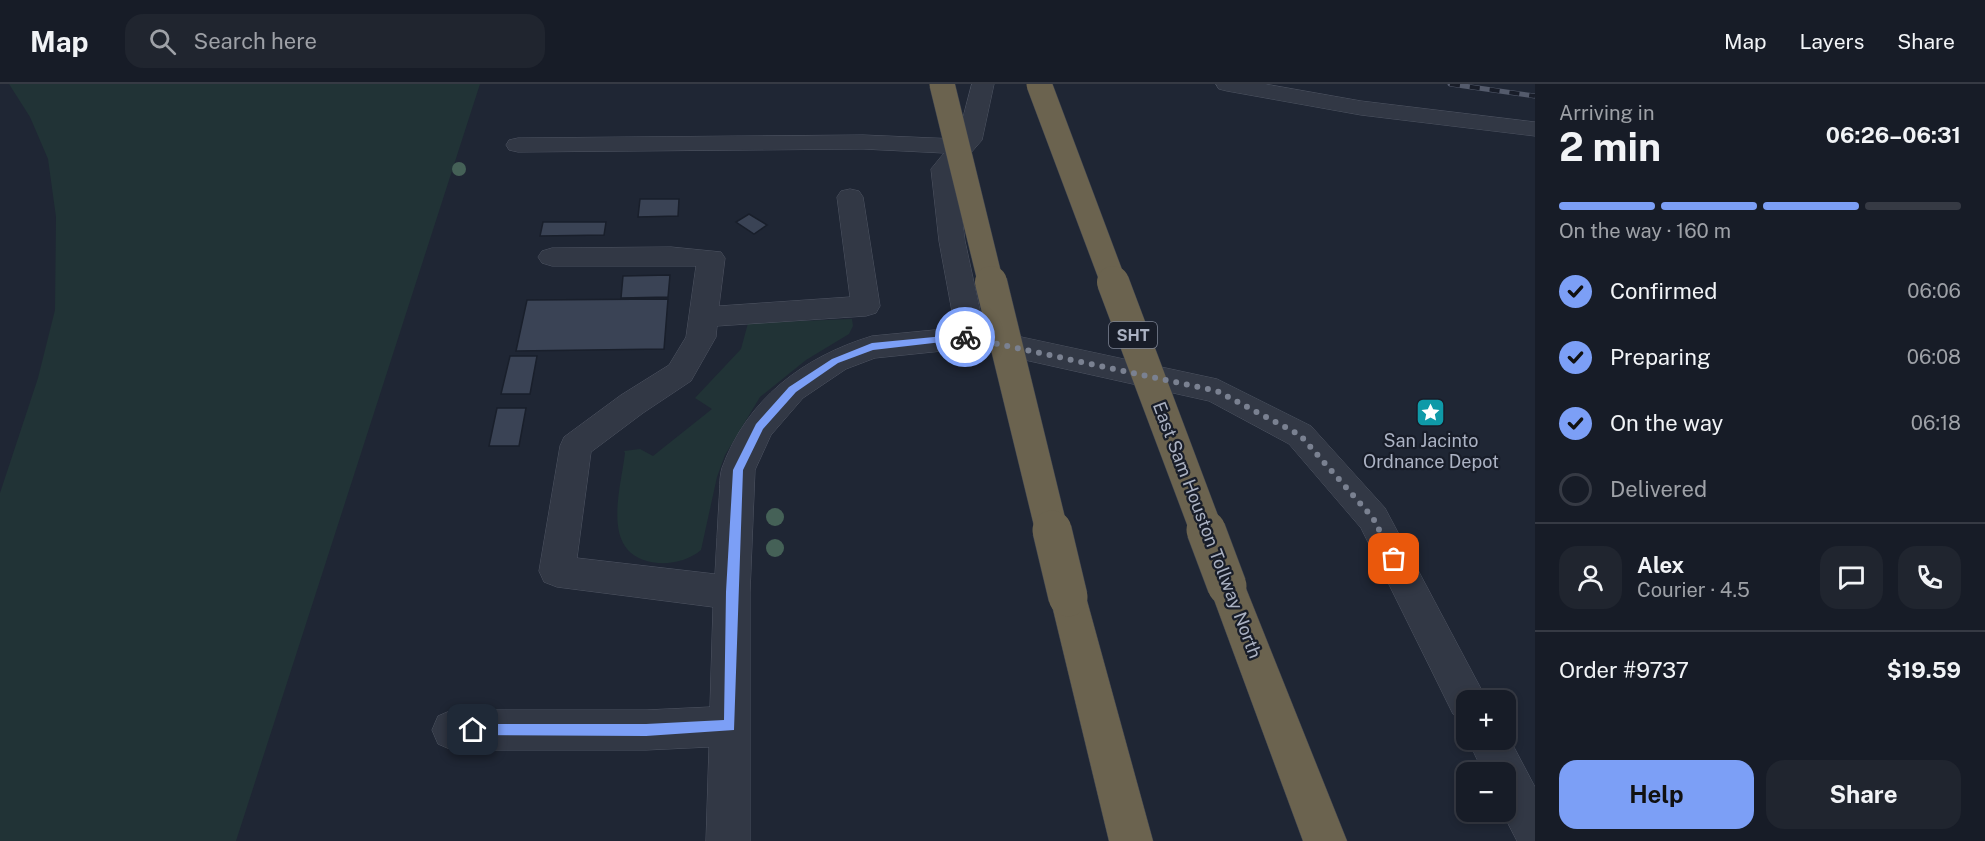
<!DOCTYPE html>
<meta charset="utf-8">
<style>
:root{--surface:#171c27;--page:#20252f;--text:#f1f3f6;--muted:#9ea1a7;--line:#363a44;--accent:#7c9ff6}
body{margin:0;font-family:"Public Sans",sans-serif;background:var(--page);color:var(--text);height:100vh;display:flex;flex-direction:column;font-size:22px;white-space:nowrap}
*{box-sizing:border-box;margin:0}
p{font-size:20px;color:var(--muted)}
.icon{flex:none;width:33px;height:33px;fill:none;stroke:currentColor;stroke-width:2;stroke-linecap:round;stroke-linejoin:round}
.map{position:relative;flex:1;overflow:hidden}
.side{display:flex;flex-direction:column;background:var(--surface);width:450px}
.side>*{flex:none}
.tools{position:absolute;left:1456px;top:606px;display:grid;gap:12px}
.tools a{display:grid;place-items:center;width:60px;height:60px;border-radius:12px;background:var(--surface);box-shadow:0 3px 9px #0003,0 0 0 2px var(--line);font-size:30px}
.pin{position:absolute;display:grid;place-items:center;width:51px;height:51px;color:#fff;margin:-26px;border-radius:12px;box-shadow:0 3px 9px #0006}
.courier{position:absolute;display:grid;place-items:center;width:60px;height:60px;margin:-30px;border:4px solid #7c9ff6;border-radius:50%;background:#fff;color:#222;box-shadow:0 2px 8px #0007}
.summary em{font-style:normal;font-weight:700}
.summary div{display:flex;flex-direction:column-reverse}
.summary{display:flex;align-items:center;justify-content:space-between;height:102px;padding:0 24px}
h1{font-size:39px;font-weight:700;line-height:45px}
.bar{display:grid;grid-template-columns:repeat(4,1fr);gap:9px 6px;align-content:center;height:72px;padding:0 24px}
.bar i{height:8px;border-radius:4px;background:var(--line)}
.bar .active{background:var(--accent)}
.bar p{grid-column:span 4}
.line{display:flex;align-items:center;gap:15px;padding:0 24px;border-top:2px solid var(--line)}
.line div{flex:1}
.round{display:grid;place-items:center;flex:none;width:63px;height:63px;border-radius:18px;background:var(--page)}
ol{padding:0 24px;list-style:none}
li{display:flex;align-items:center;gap:18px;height:66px}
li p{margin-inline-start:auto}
li .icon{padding:6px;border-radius:50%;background:var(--accent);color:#111;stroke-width:4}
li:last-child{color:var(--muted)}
li i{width:33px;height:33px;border:3px solid var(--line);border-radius:50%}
.button{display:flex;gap:12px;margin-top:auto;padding:12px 24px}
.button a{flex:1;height:69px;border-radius:18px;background:var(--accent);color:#111;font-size:24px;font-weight:700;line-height:69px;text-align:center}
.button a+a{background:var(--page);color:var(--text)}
header{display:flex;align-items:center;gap:36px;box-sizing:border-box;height:84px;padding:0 30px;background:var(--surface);border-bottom:2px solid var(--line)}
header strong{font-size:28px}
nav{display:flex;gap:33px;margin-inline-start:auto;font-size:21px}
.search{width:420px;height:54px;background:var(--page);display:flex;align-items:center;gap:15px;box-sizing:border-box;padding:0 21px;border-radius:18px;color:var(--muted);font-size:22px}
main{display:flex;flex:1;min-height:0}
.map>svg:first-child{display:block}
.green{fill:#213336}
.building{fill:#3a4355;stroke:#191f2b;stroke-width:1.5}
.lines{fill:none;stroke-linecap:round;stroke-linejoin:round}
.minor-casing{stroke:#4f5563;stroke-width:1}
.highway-casing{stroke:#3c424f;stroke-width:1}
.minor{fill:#323845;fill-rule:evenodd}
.highway{fill:#6b634f;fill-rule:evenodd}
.rail-casing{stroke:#545b6c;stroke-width:5}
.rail{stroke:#181d29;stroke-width:4;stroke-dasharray:10;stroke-linecap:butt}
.highway-bridge-far2-casing{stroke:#3c424f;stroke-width:26;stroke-linecap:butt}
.highway-bridge-far1-casing{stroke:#3c424f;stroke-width:33;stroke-linecap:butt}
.highway-bridge-casing{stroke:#3c424f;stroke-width:40;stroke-linecap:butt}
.highway-bridge-far2{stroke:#6b634f;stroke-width:25}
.highway-bridge-far1{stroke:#6b634f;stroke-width:32}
.highway-bridge{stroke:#6b634f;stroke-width:39}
.tree{fill:#456157}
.route{fill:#7c9ff6}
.done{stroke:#7a8191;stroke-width:6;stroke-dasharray:0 10.8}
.labels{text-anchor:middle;stroke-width:4.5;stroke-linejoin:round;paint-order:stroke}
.shield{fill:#181d29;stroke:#7f8595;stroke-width:1.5}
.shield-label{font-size:16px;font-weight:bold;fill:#abb2c3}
.poi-label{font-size:18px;fill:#abb2c3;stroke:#181d29}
.street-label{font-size:18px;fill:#abb2c3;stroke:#181d29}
</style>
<header>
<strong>Map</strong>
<div class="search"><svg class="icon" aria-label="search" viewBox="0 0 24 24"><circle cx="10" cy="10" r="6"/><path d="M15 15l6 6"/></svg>Search here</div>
<nav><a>Map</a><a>Layers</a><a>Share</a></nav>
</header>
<main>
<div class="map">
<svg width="1535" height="757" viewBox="0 0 1535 757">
<rect width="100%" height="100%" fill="#1f2634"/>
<!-- green -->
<path class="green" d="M9 0H480L236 757H0V409L38 294 55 226 56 133 48 75 30 33Z
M852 235 853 242 849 250 806 276 760 313 725 371 717 393 701 466C689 476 674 480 658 479 599 473 620 410 625 369L624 367 640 365 653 372 712 325 695 314 741 265 748 239Z"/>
<!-- building -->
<path class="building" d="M640 115H679L678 132 638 133Z
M749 130 767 141 754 150 736 138Z
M543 138H606L604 151 540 152Z
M670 191 668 213 621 214 623 192Z
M668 215 664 265 516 267 527 216Z
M510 272H537L530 310H501Z
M497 324H526L519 362H489Z"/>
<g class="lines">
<defs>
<path id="minor" d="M972 0H994L982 56 956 86 965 157 984 245 1217 295 1311 342 1385 424 1487 616H1467V635L1453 630 1361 444 1289 360 1209 317 971 264 875 274 846 285 803 314 771 351 755 386 750 509V757H706L709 663 646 666H452L438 660 432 646 438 632 452 626H646L710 623 713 523 557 503 544 498 539 487 560 362 564 353 621 311 669 281 686 253 696 182H552L542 179 538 173 542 167 552 164 671 163 721 168 725 174 719 222 850 213 837 113 841 107 850 105 859 107 863 113 880 222 876 229 866 232 717 242 716 253 691 297 643 329 591 368 577 474 715 490C716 466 718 441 719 417 720 407 719 394 722 384 747 315 803 273 872 252L955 244 939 157 931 85 944 69 863 65 518 68 509 66 506 61 509 56 518 54 863 51 957 55Z
M1216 0H1265L1361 17 1535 38V52L1361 31 1227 7 1219 5Z
M1506 648 1535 703V757H1517L1502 728H1506V688H1483L1468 656H1506Z"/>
<path id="highway" d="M1227 486 1240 490 1245 502 1347 757H1303L1209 502 1214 490Z
M1068 496 1081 501 1086 513 1153 757H1109L1050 513 1055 501Z"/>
</defs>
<!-- minor casing -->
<use href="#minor" class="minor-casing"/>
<!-- highway casing -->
<use href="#highway" class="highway-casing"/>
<!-- minor -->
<use href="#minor" class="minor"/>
<!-- highway -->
<use href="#highway" class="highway"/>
<defs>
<path id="rail" d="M1450 0 1535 12"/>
</defs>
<!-- rail casing -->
<use href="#rail" class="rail-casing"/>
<!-- rail -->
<use href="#rail" class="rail"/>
<defs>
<path id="highway-bridge-far2" d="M942 0 991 200
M1039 0 1114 200"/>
<path id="highway-bridge-far1" d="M991 198 1052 448
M1113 198 1207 448"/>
<path id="highway-bridge" d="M1052 446 1068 513
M1206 446 1227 502"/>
</defs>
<!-- highway-bridge-far2 casing -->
<use href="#highway-bridge-far2" class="highway-bridge-far2-casing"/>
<!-- highway-bridge-far1 casing -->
<use href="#highway-bridge-far1" class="highway-bridge-far1-casing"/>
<!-- highway-bridge casing -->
<use href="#highway-bridge" class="highway-bridge-casing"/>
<!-- highway-bridge-far2 -->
<use href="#highway-bridge-far2" class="highway-bridge-far2"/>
<!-- highway-bridge-far1 -->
<use href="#highway-bridge-far1" class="highway-bridge-far1"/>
<!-- highway-bridge -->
<use href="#highway-bridge" class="highway-bridge"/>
</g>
<!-- trees -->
<g class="tree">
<circle cx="459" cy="85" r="7"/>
<circle cx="775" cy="433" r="9"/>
<circle cx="775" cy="464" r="9"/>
</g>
<!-- route -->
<path class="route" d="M965 250 968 251V255L873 266 838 279 796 308 763 345 743 386 734 646 646 652 469 651 467 646 473 640H646L724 636 726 508 733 386 756 340 789 303 832 275 872 259Z"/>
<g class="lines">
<!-- done -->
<path class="done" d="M965 253 1217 307 1300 351 1373 434 1394 475"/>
</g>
<!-- icons -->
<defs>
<symbol id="sight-square" viewBox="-11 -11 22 22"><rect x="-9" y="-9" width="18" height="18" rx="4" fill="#0f9aa8" stroke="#181d29"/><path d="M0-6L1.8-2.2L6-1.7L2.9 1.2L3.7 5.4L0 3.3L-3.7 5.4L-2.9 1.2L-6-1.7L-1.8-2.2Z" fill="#fff"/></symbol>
</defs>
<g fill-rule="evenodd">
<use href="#sight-square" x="1414" y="312" width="33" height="33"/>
</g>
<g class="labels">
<!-- shield labels -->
<rect class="shield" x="1109" y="238" width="48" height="26" rx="4.5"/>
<g class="shield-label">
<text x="1133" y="257">SHT</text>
</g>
<!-- poi labels -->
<g class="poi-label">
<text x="1431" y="363">San Jacinto<tspan x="1431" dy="21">Ordnance Depot</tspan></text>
</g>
<!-- street labels -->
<g class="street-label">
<text transform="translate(1207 446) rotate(69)" y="6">East Sam Houston Tollway North</text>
</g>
</g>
</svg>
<div class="tools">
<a>+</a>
<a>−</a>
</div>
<div class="pin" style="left:1394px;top:475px;background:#ea580c"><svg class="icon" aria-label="bag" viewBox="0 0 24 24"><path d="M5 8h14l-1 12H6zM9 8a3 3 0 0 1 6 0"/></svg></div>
<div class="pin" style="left:473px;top:646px;background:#1f2937"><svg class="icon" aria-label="home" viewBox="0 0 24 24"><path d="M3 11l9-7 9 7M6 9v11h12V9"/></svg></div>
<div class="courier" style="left:965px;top:253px"><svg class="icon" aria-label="bike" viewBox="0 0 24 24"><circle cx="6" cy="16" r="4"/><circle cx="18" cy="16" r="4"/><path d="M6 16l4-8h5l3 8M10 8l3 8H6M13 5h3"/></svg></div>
</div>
<section class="side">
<div class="summary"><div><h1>2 min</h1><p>Arriving in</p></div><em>06:26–06:31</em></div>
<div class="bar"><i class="active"></i><i class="active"></i><i class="active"></i><i></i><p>On the way · 160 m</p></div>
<ol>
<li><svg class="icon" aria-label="check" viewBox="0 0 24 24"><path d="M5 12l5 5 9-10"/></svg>Confirmed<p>06:06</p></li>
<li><svg class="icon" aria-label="check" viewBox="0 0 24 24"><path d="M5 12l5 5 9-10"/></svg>Preparing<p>06:08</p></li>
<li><svg class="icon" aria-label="check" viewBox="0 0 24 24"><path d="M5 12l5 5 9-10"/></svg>On the way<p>06:18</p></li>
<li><i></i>Delivered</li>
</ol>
<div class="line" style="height:108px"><a class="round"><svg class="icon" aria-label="person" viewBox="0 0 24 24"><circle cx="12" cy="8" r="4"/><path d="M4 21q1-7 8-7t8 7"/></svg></a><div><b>Alex</b><p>Courier · 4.5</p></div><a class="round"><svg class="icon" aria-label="chat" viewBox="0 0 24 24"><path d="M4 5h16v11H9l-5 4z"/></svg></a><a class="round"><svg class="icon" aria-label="phone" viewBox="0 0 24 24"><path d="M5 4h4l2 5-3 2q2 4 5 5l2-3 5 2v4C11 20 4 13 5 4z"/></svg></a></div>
<div class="line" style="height:78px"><div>Order #9737</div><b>$19.59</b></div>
<div class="button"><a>Help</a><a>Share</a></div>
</section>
</main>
